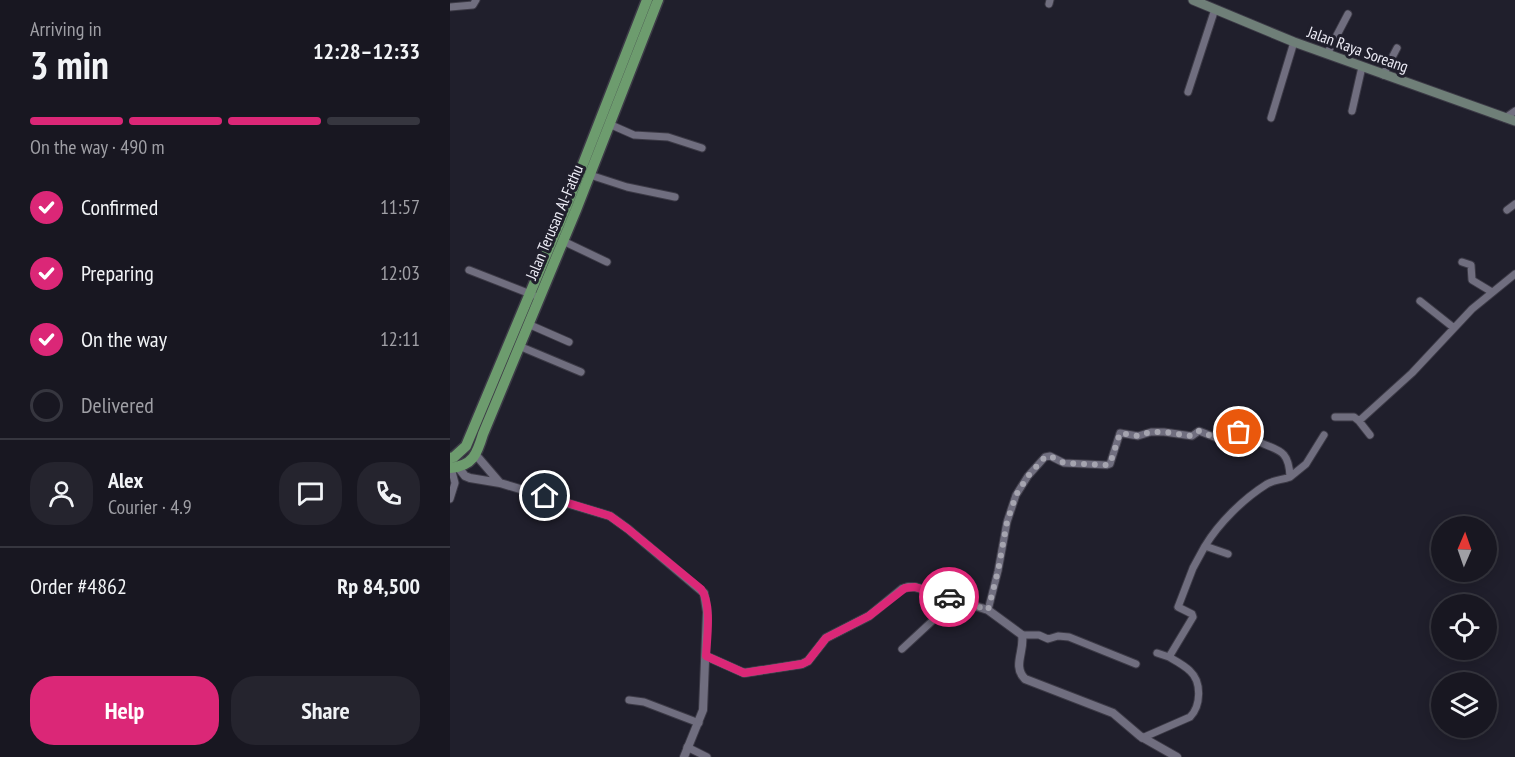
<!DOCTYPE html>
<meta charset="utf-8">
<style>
:root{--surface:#181721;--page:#25242e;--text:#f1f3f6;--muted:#9f9fa5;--line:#36363f;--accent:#db2777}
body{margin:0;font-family:"PT Sans Narrow",sans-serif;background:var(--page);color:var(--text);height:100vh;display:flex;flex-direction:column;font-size:22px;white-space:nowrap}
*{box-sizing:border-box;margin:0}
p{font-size:20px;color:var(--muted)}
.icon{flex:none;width:33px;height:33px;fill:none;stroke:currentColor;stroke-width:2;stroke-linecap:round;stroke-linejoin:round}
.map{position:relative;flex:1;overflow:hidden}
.details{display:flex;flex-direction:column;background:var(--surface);width:450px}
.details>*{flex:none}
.needle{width:39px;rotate:2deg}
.fabs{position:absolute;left:981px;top:516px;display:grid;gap:12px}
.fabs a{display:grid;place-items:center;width:66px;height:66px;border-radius:50%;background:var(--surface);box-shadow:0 3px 15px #0003,0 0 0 2px var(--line);font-size:30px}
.pin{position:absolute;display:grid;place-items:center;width:51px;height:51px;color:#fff;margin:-26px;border:3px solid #fff;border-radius:50%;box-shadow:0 2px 6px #0007}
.courier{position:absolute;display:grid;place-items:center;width:60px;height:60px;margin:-30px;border:4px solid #db2777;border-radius:50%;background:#fff;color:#222;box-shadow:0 2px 8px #0007}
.headline em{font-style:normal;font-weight:700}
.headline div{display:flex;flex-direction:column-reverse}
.headline{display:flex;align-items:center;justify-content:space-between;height:102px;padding:0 30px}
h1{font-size:39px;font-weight:700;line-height:45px}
.bar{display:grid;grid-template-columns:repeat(4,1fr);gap:9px 6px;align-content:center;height:72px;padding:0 30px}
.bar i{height:8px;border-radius:4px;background:var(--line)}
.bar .on{background:var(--accent)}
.bar p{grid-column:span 4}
.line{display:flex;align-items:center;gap:15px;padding:0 30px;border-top:2px solid var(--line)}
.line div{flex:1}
.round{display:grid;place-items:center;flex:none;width:63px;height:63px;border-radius:24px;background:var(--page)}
ol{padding:0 30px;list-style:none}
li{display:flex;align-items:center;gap:18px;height:66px}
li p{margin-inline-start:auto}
li .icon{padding:6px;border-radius:50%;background:var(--accent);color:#fff;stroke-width:4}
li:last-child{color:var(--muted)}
li i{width:33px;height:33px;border:3px solid var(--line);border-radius:50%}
.button{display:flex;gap:12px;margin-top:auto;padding:12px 30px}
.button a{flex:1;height:69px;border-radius:24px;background:var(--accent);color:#fff;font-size:24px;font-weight:700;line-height:69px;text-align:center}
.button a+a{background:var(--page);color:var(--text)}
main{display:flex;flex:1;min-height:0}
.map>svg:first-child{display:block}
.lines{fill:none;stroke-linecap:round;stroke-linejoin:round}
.minor-casing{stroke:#3c3a46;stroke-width:9}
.tertiary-casing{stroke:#3c3a46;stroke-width:10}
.secondary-casing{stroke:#3c3a46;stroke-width:11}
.trunk-casing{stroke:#3c3a46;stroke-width:13}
.minor{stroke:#706e7f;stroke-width:7}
.tertiary{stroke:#706e7f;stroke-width:8}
.secondary{stroke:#6f7f78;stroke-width:9}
.trunk{stroke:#6d9c6e;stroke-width:10}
.done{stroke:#a5a4af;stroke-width:6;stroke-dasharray:0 10.8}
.route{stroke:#db2777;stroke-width:8}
.labels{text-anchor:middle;stroke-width:6;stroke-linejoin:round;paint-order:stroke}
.street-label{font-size:16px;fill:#edecf6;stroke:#201f2c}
</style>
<main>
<section class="details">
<div class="headline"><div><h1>3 min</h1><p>Arriving in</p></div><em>12:28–12:33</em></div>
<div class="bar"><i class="on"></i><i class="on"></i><i class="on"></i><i></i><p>On the way · 490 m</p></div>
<ol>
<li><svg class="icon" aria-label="check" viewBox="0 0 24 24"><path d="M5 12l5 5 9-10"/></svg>Confirmed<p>11:57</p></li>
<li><svg class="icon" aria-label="check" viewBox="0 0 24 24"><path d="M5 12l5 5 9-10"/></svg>Preparing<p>12:03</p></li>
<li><svg class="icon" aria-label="check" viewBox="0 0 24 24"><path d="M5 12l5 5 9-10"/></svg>On the way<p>12:11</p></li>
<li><i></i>Delivered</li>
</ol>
<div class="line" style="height:108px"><a class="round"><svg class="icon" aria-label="person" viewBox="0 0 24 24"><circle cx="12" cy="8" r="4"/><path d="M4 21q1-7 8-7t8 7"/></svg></a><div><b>Alex</b><p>Courier · 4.9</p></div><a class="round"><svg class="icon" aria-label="chat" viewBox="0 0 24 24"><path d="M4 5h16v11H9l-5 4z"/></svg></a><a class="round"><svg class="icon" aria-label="phone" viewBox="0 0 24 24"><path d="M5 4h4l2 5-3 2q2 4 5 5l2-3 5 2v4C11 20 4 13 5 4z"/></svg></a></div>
<div class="line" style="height:78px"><div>Order #4862</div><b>Rp 84,500</b></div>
<div class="button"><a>Help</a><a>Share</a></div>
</section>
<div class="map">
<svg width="1065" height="757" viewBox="0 0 1065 757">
<rect width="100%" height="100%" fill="#201f2c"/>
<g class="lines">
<defs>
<path id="minor" d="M599 4 600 0
M0 7 23 5 26 0
M877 54 898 14
M933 75 947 48
M738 92 765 9
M902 111 912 67
M821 118 844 42
M1055 118 1065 111
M159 124 184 135 218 137 252 148
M140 175 177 187 225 197
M1057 210 1065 204
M113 241 157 262
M1012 262 1021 265 1022 280 1042 292
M19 270 83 295
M970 301 1004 328
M78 324 119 342
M69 346 131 372
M885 417H904L909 421
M920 435 909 421 962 373 1022 309 1065 274
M840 477 856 464 874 435
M0 499 5 483 1 468
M755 546C769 523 793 499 817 484 824 480 832 480 840 477 839 447 826 451 805 440L803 436 805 433
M538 610 548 571 557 522 566 495 578 476 595 457 600 456 614 463 657 465 660 464 670 433 688 436 701 432H714L742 436 749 431 777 442 789 432
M572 635H589L598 639 608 636 619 637 686 664
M452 649 506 599
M707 653 719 657
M179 700 194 702 249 723
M692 738 740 717C751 706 752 682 740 671 734 665 726 661 719 657L743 617 742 614 728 607 743 568 755 546 778 554
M237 747 257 757"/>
<path id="tertiary" d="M26 455 50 483
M8 467 15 476 20 478 50 483 160 516 178 529 254 593 257 612 253 710 234 757
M256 656 294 673 352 664 358 661 376 638 419 616 452 589 458 587H465L538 610 572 635C575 651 562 666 575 679L663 713 690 736 727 757"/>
<path id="secondary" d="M743 0 844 42 1065 121"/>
<path id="trunk" d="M0 458 4 457 16 446 117 205 197 0
M0 468C23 466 27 454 33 434L126 210 208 0"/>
</defs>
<!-- minor casing -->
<use href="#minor" class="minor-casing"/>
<!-- tertiary casing -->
<use href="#tertiary" class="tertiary-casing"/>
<!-- secondary casing -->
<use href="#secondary" class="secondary-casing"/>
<!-- trunk casing -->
<use href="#trunk" class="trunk-casing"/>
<!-- minor -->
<use href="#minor" class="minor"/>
<!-- tertiary -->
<use href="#tertiary" class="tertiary"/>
<!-- secondary -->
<use href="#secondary" class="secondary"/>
<!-- trunk -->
<use href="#trunk" class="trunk"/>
</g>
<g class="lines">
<!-- done -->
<path class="done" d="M499 597 538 610 548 571 557 522 566 495 578 476 595 457 600 456 614 463 657 465 660 464 670 433 688 436 700 432H714L742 436 749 431 777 442 789 432"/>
<!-- route -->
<path class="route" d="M95 496 160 516 178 529 251 589C262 603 257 638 256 656L294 673 352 664 358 661 376 638 419 616 455 588 465 587 499 597"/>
</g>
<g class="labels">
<!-- street labels -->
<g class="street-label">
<text transform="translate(908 49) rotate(20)" y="6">Jalan Raya Soreang</text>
<text transform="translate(104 222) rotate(-67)" y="6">Jalan Terusan Al-Fathu</text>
</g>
</g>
</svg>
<div class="fabs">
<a><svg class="needle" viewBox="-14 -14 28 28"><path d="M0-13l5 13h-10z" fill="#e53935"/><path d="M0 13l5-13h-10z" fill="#9f9fa5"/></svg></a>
<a><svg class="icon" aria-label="locate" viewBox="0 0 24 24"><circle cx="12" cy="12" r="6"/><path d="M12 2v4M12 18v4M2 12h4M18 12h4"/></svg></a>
<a><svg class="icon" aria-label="layers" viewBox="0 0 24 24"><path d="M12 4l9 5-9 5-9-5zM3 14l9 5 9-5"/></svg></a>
</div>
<div class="pin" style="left:789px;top:432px;background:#ea580c"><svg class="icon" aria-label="bag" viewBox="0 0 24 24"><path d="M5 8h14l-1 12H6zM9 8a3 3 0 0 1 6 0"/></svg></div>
<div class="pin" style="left:95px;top:496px;background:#1f2937"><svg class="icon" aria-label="home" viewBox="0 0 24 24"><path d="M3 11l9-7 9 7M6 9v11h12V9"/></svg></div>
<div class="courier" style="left:499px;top:597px"><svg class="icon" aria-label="car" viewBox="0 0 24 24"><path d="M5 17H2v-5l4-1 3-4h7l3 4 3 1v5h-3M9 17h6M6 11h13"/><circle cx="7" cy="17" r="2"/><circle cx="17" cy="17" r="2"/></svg></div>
</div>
</main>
